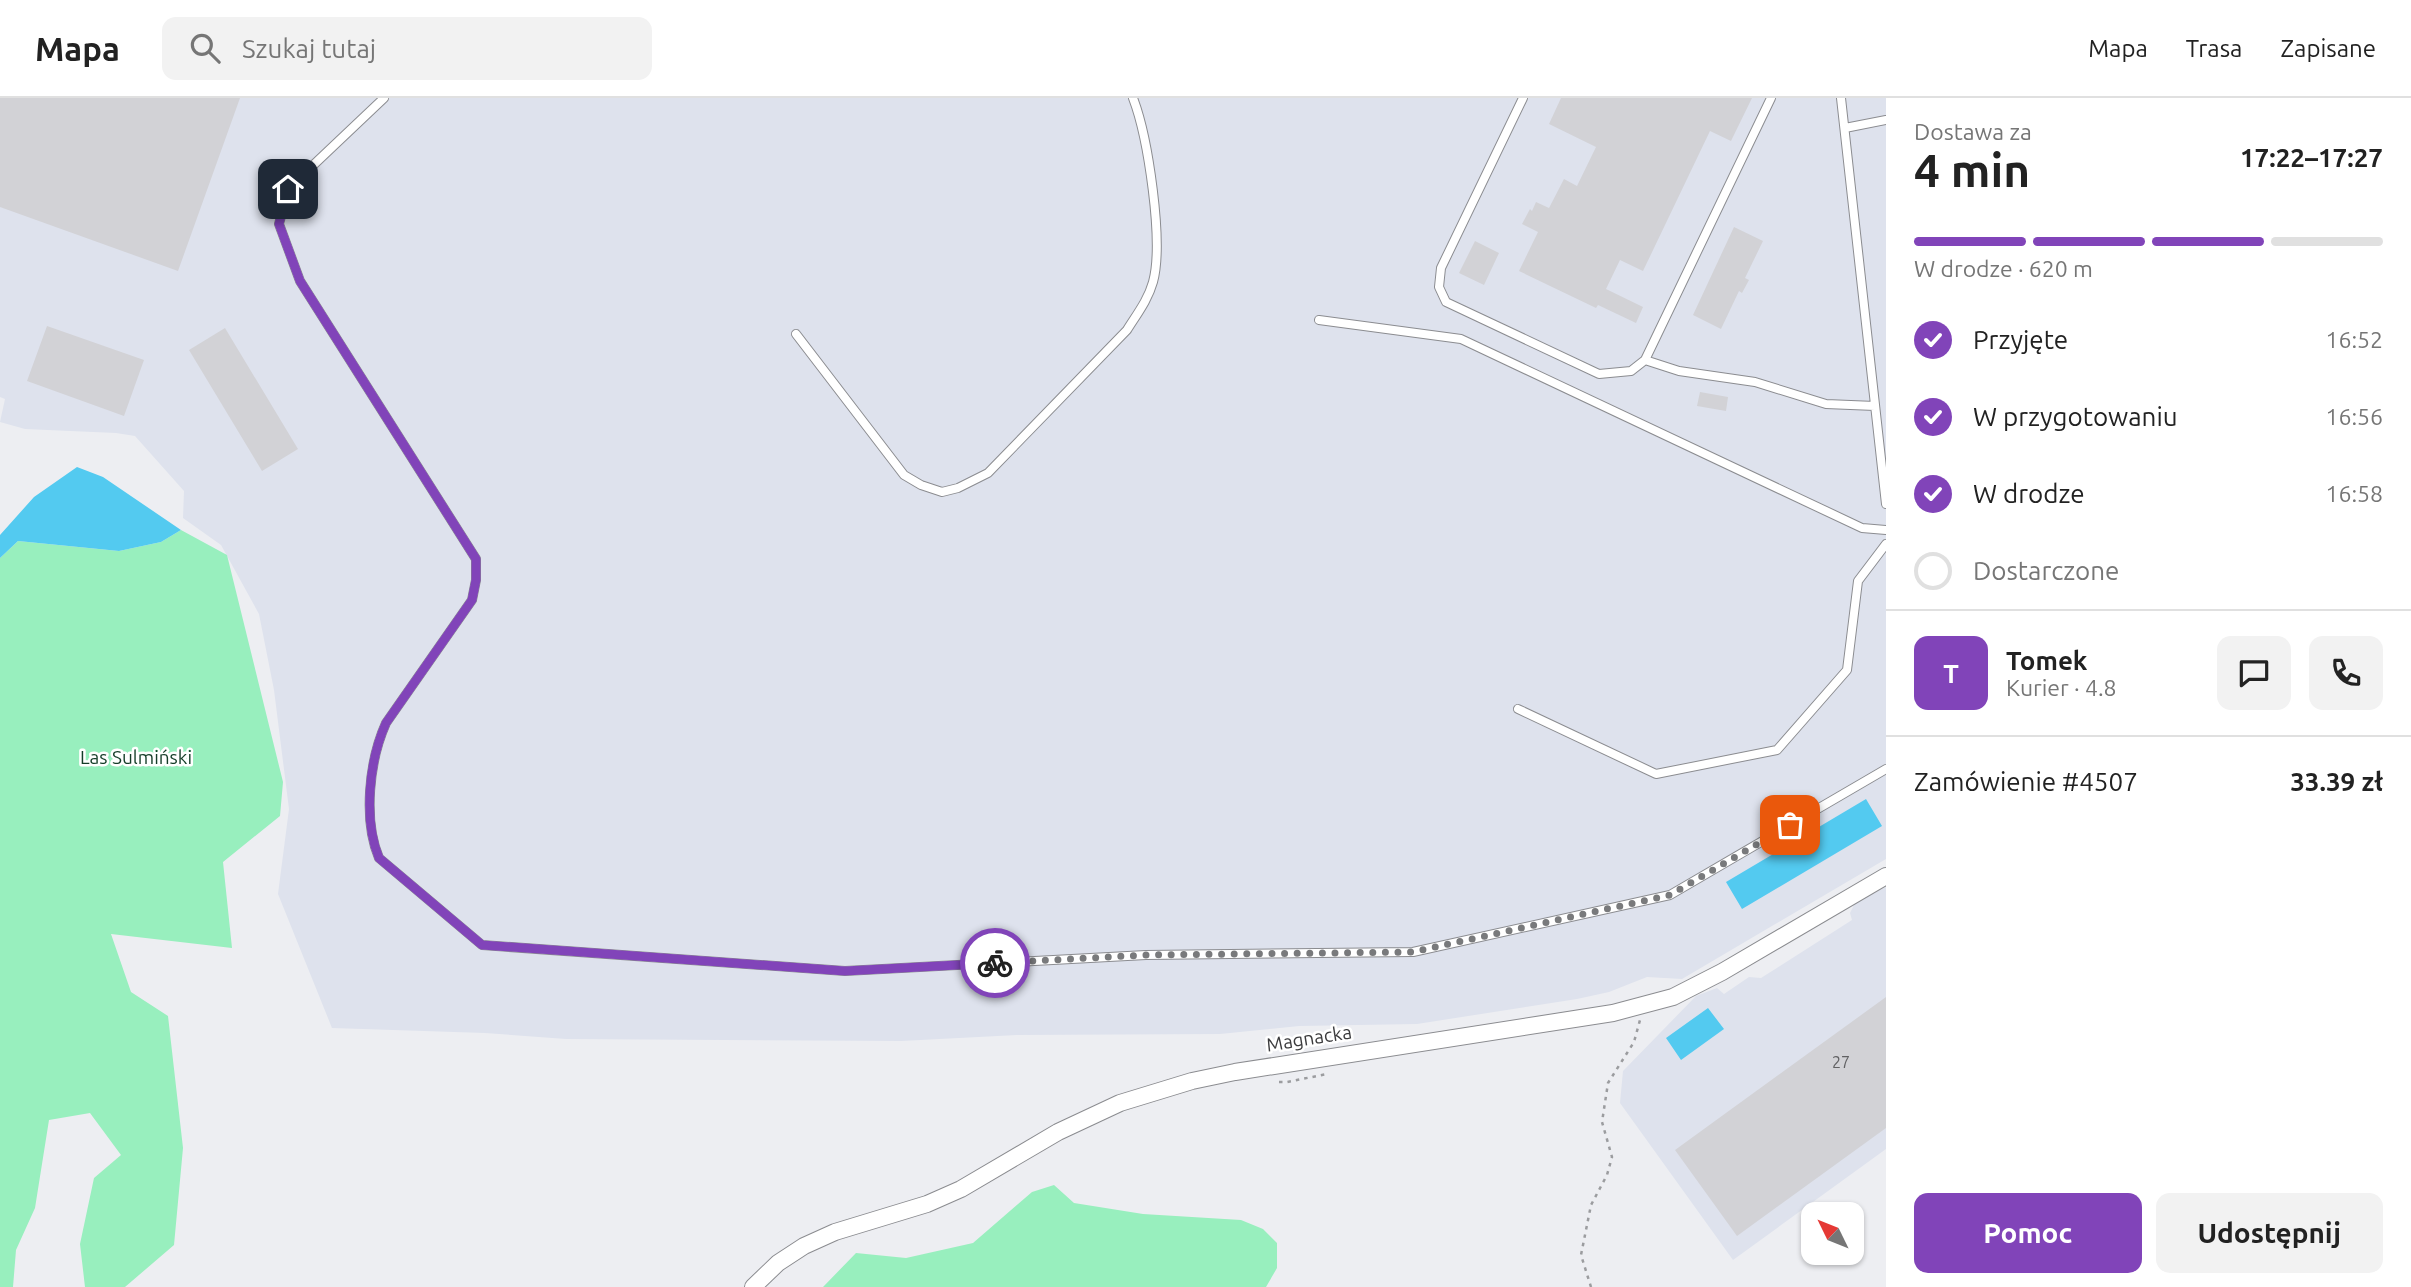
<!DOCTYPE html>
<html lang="pl">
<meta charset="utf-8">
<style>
:root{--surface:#fff;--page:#f2f2f2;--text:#222;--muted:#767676;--line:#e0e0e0;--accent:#8144b9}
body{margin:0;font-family:Ubuntu,sans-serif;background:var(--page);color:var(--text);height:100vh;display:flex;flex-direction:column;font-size:26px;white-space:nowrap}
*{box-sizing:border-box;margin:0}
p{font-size:23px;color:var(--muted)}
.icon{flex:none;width:38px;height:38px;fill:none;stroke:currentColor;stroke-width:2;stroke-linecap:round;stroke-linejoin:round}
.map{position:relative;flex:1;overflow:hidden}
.side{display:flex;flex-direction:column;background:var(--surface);width:525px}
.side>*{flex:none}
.needle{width:46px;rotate:313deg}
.buttons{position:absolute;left:1801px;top:1104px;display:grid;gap:14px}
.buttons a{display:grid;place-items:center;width:63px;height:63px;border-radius:14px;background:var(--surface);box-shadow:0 2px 5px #0004;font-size:35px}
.pin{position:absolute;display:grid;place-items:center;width:60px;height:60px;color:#fff;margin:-30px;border-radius:14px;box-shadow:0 4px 10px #0006}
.courier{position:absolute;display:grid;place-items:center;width:70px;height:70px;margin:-35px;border:5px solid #8144b9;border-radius:50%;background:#fff;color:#222;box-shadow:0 2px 9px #0007}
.head em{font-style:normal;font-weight:600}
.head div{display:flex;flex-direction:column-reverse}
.head{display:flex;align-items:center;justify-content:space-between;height:119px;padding:0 28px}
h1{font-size:46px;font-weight:600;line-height:52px}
.bar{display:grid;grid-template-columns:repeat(4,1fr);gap:10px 7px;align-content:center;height:84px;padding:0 28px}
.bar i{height:9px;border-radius:5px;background:var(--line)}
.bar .on{background:var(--accent)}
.bar p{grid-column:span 4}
.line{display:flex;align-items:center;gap:18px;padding:0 28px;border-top:2px solid var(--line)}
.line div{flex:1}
.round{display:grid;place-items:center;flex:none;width:74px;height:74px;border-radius:14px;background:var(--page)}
ol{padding:0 28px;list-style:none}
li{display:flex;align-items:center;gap:21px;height:77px}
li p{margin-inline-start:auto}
li .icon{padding:7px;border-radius:50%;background:var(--accent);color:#fff;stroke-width:4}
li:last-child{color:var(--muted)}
li i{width:38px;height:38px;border:4px solid var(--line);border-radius:50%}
.cta{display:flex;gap:14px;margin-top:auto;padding:14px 28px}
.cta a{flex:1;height:80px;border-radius:14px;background:var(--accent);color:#fff;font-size:28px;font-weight:600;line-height:80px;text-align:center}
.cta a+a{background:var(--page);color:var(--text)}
header{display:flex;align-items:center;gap:42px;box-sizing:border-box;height:98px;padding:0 35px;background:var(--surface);border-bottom:2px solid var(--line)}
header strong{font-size:33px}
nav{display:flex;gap:38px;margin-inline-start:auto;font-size:24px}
.search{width:490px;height:63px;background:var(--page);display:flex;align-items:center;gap:18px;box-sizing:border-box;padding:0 24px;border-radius:14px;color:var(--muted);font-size:26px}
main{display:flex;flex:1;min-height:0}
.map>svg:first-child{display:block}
.built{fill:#dee2ed}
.green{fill:#98efbe}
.water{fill:#53caf0}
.building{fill:#d2d2d6}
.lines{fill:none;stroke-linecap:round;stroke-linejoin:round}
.lane-casing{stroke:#8b8c90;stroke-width:10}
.street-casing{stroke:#8b8c90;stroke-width:18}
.path{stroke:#9b9c9f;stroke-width:2.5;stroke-dasharray:3.5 5;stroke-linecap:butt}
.lane{stroke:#fff;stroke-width:8}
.street{stroke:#fff;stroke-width:16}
.done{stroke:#797a7c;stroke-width:7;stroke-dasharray:0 12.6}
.route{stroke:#8144b9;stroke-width:9}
.labels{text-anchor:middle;stroke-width:5;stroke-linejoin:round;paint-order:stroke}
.number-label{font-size:16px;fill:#616163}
.park-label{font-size:19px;fill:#143d28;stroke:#fff}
.street-label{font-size:19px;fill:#3b3b3d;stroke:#fff}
</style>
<header>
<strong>Mapa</strong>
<div class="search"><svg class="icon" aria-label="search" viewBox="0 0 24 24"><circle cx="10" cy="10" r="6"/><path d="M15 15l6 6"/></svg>Szukaj tutaj</div>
<nav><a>Mapa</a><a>Trasa</a><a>Zapisane</a></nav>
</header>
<main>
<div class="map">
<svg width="1886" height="1189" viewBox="0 0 1886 1189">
<rect width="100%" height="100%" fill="#edeef2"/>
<!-- built -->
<path class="built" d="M0 0H1886V761L1682 881 1647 879 1609 894 1577 901 1417 926 1299 928 1220 936 1017 937 901 943 566 941 485 935 332 930 278 796 289 711 274 592 259 516 221 447 183 420 184 393 135 338 116 335 25 331 0 324 5 301 0 299Z
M1886 789V1051L1733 1162 1620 1005 1623 973 1696 898 1717 890 1724 896 1749 879 1761 880 1852 822 1850 815 1855 805Z"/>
<!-- green -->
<path class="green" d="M181 432 227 457 283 684 280 718 223 764 232 850 111 836 131 894 168 918 183 1050 174 1147 125 1189H85L80 1146 94 1080 121 1057 90 1015 49 1022 35 1110 16 1152 13 1189H0V460L18 443 119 453 161 444Z
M1054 1087 1074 1105 1143 1116 1241 1122 1263 1131 1277 1145V1170L1266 1189H823L856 1155 906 1160 973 1145 1032 1094Z"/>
<!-- water -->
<path class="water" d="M77 369 103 379 181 432 161 444 119 453 18 443 0 460V437L34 399Z
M1866 701 1882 728 1742 811 1726 784Z
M1708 910 1724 931 1681 962 1666 940Z"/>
<!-- building -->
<path class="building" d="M0 0H240L178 173 0 109Z
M1561 0H1752L1731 43 1710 33 1643 173 1620 162 1606 191 1643 209 1636 225 1598 207 1596 210 1519 173 1538 134 1522 126 1530 111 1532 113 1536 104 1549 110 1564 81 1577 88 1596 49 1549 26Z
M1734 129 1763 143 1745 180 1749 182 1742 195 1739 193 1721 231 1693 217Z
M1475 143 1499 155 1484 187 1459 175Z
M47 228 144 262 124 318 27 283Z
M225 230 298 351 262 373 189 252Z
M1700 294 1728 299 1726 313 1697 308Z
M1886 899V1030L1737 1138 1675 1052Z"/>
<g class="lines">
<defs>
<path id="lane" d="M384 0 288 91 279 126 300 183 476 461V482L472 502 386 625C369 663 363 722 379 760L482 847 845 873 1146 857 1413 854 1670 797 1886 671
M1523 0 1441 170 1439 189 1446 204 1599 276 1631 273 1645 262 1771 0
M1841 0 1886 406
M1845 30 1886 22
M1319 222 1461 241 1862 430 1886 432
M796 236 904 377 921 387 942 394 958 390 988 375 1127 232C1137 216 1148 202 1153 184 1164 144 1148 39 1133 0
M1645 262 1679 273 1755 284 1826 306 1875 308
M1518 611 1656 676 1777 652 1847 572 1858 483 1886 446"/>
<path id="street" d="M753 1189 778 1165 804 1148 835 1134 927 1106 961 1091 1058 1034 1120 1005 1192 983 1235 974 1613 915 1673 899 1722 874 1886 778"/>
</defs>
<!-- lane casing -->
<use href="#lane" class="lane-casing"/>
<!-- street casing -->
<use href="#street" class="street-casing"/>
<!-- path -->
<path class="path" d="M1279 984H1287L1327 976
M1591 1189 1581 1157 1591 1107 1607 1077 1612 1059 1602 1024 1608 985 1634 944 1640 922"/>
<!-- lane -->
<use href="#lane" class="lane"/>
<!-- street -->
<use href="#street" class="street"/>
</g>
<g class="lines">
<!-- done -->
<path class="done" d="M995 865 1146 857 1413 854 1670 797 1790 727"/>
<!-- route -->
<path class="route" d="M288 91 279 126 300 183 476 461V482L472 502 386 625C369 663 363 721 379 760L482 847 845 873 995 865"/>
</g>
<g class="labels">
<!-- number labels -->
<g class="number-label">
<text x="1841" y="970">27</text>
</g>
<!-- park labels -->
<g class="park-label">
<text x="136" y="666">Las Sulmiński</text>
</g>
<!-- street labels -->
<g class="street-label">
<text transform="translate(1309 940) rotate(-9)" y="7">Magnacka</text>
</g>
</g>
</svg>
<div class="buttons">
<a><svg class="needle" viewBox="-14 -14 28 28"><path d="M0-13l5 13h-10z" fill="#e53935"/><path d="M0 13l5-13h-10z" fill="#767676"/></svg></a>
</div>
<div class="pin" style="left:1790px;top:727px;background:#ea580c"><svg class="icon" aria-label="bag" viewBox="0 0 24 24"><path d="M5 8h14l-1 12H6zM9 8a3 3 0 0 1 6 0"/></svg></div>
<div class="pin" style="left:288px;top:91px;background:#1f2937"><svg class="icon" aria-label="home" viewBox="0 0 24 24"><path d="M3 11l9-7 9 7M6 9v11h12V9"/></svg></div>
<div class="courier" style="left:995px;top:865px"><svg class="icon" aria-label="bike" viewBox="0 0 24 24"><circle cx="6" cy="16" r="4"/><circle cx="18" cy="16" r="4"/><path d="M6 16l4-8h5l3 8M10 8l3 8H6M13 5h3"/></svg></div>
</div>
<section class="side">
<div class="head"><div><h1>4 min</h1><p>Dostawa za</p></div><em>17:22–17:27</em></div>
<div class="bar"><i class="on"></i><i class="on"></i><i class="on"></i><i></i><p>W drodze · 620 m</p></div>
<ol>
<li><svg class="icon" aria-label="check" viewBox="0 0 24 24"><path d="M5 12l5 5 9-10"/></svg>Przyjęte<p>16:52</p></li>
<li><svg class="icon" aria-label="check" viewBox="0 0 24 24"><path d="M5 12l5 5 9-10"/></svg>W przygotowaniu<p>16:56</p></li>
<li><svg class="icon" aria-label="check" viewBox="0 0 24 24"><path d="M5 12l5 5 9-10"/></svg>W drodze<p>16:58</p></li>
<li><i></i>Dostarczone</li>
</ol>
<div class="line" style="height:126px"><b class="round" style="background:var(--accent);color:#fff">T</b><div><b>Tomek</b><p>Kurier · 4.8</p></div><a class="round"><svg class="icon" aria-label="chat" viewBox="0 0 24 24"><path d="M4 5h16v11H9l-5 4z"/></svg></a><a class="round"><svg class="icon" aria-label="phone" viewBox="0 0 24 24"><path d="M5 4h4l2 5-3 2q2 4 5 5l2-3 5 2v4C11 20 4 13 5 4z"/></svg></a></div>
<div class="line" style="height:91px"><div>Zamówienie #4507</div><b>33.39 zł</b></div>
<div class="cta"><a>Pomoc</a><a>Udostępnij</a></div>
</section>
</main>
